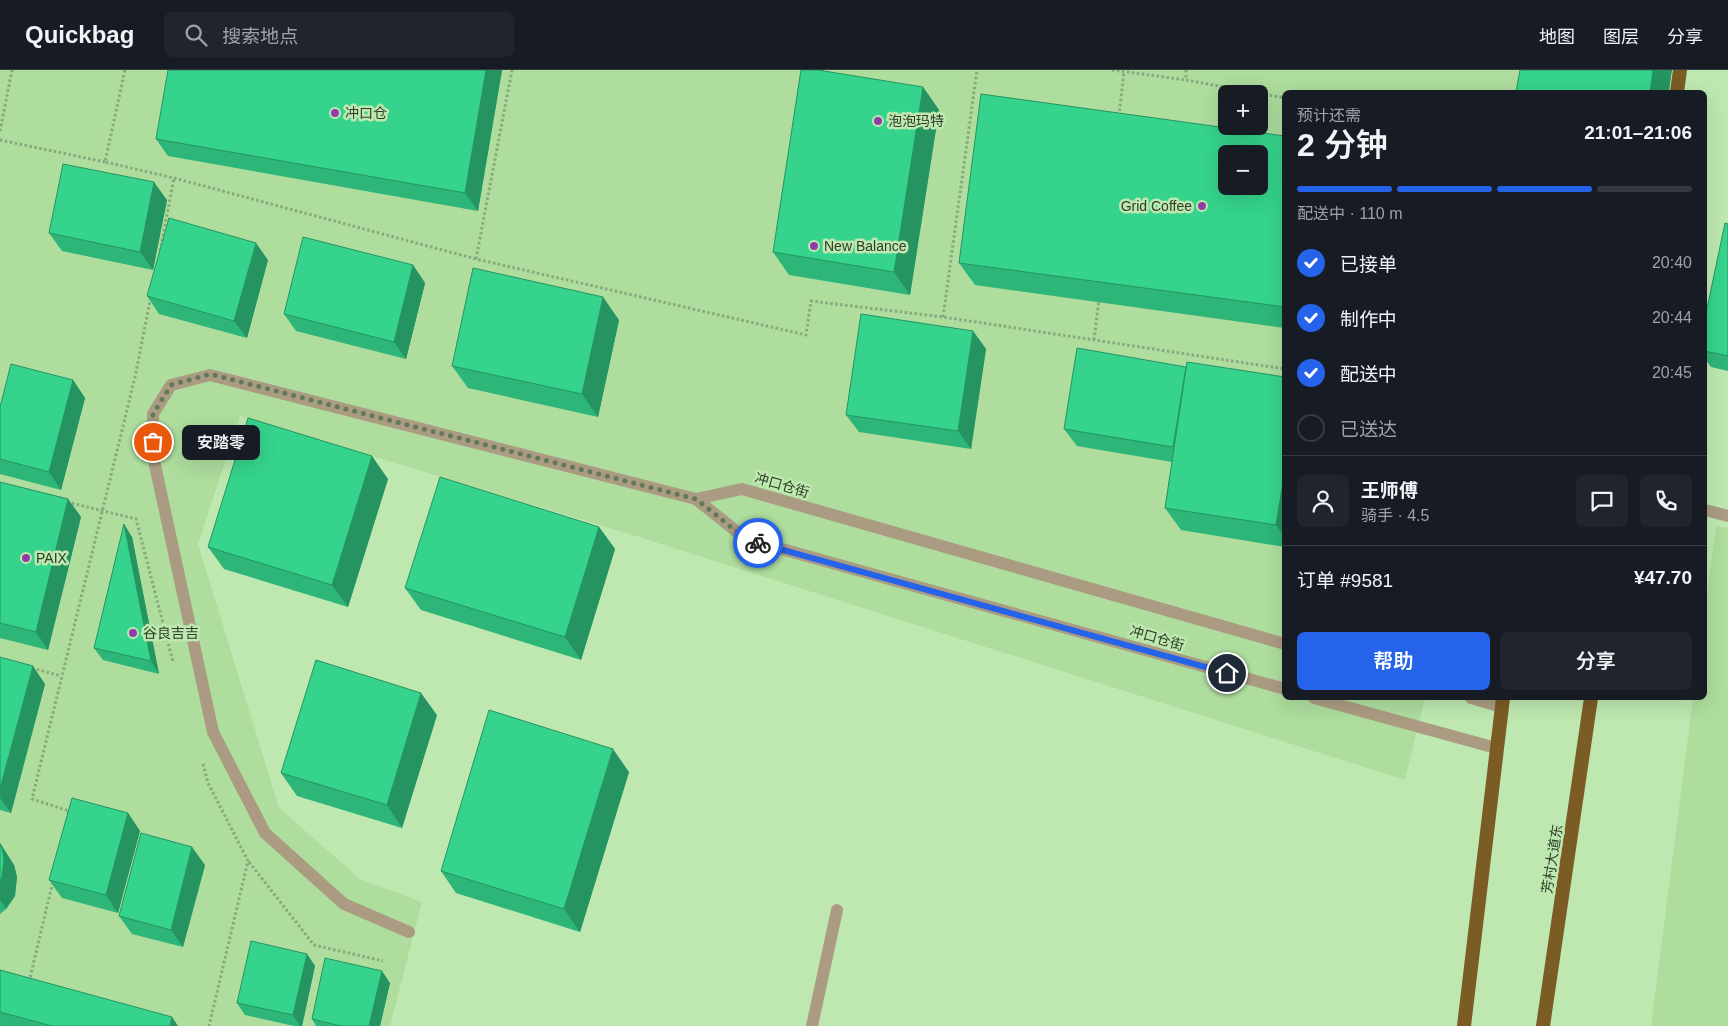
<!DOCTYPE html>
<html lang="zh">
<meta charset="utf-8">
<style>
:root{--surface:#171b24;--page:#20242c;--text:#f1f3f6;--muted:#9ea1a6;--line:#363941;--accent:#2563eb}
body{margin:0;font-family:Arial,"Noto Sans SC",sans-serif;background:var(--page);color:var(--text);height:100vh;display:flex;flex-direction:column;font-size:19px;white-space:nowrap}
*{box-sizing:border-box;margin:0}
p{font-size:16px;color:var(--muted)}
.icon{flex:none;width:28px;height:28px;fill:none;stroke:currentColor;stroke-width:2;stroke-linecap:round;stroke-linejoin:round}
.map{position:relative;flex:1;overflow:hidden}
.sheet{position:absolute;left:1282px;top:20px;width:425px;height:610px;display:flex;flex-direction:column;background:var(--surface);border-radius:8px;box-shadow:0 5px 20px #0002}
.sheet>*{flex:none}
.tools{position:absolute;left:1218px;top:15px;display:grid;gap:10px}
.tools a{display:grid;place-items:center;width:50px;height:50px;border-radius:8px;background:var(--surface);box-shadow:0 5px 20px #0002;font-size:25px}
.pin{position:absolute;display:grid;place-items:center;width:42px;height:42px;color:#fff;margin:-21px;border:2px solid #fff;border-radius:50%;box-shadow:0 1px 5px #0007}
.courier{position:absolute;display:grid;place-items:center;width:50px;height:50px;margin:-25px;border:4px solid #2563eb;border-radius:50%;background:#fff;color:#222;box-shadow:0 1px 6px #0007}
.bubble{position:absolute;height:35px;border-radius:8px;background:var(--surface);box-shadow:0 5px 20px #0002;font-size:16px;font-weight:600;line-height:35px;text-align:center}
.head em{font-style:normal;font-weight:600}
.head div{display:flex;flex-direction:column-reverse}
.head{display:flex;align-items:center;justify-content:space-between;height:85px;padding:0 15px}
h1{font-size:32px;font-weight:600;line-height:38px}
.bar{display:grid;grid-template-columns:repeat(4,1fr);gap:8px 5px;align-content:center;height:60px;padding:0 15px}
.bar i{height:6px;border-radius:4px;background:var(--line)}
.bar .on{background:var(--accent)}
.bar p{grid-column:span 4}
.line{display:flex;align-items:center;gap:12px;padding:0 15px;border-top:1px solid var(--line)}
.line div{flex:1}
.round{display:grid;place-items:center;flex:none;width:52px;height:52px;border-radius:8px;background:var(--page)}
ol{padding:0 15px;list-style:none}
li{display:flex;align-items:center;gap:15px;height:55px}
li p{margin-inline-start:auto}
li .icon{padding:5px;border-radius:50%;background:var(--accent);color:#fff;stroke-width:4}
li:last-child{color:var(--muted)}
li i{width:28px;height:28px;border:2px solid var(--line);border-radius:50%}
.primary-button{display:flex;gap:10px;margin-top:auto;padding:10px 15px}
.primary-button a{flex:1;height:58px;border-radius:8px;background:var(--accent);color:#fff;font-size:20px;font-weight:600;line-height:58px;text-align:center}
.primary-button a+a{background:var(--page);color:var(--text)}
header{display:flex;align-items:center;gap:30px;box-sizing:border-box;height:70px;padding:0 25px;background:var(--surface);border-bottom:1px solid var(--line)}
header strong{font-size:24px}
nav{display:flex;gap:28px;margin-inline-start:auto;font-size:18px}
.search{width:350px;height:45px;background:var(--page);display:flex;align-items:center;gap:12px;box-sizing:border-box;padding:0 18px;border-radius:8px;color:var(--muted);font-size:19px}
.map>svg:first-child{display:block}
.built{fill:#aedd9e;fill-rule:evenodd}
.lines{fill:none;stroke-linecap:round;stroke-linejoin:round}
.path{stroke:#88a87d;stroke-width:3;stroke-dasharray:2.5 2.5;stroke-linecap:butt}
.service{stroke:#ab9b82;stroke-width:12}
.minor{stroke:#ab9b82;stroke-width:12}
.tertiary{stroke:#ab9b82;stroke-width:12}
.trunk{stroke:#7a5c24;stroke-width:14}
.wall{fill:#2eb578}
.shaded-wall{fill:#259461}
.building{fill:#35d38b;stroke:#259461;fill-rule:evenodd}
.done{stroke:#607a58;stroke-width:5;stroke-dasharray:0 9}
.route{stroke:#2563eb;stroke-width:6}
.poi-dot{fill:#923caa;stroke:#bee8b0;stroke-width:2}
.labels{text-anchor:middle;stroke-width:5;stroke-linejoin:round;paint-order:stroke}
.poi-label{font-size:14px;fill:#2d3e28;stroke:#bee8b0;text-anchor:start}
.street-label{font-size:14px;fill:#2d3e28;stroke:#bee8b0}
</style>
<header>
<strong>Quickbag</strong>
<div class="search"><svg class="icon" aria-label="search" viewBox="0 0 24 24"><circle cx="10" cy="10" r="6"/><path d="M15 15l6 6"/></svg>搜索地点</div>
<nav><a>地图</a><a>图层</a><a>分享</a></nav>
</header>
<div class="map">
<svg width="1728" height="956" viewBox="0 0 1728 956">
<rect width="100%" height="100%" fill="#bee8b0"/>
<!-- built -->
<path class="built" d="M0 0H1522L1519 22H1285V628H1425L1405 710 639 467 240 346 198 474 279 738 360 809 422 832 390 956H0ZM1226 24H1259V56H1226ZM1226 84H1259V116H1226Z
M1716 456 1728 458V956H1651L1693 628H1705V539Z"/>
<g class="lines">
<!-- path -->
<path class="path" d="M125 0 105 92 174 108 476 189 806 265 811 231 943 247 1285 299
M1112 0 1186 10
M1186 0V10L1285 28
M1119 46 1124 2
M0 61 12 0
M0 70 105 92
M160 181 174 108
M476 189 512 0
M943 247 977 0
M1094 270 1099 229
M67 432 136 449 173 592
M32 598 61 606
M203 694 208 713 248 791 209 956
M68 744 69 741 32 729 135 307 151 226
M249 792 314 875 383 891
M29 912 53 811"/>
<!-- service -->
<path class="service" d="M812 956 837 840"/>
<!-- minor -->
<path class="minor" d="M1705 440 1728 446
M409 862 344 834 265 763 213 662 153 386V344L171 315 210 305 696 429"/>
<!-- tertiary -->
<path class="tertiary" d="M696 429 746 469 1285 619
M696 429 742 419 1285 574
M1314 628 1496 678
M1471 628 1502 637"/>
<!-- trunk -->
<path class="trunk" d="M1677 22 1680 0
M1464 956 1503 628
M1543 956 1591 628"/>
</g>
<!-- wall -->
<path class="wall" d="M502 0 478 141 168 86 156 69Z
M923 17 939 40 910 225 789 205 773 182Z
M1285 66V258L975 215 959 193Z
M167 130 153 200 62 181 49 163Z
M1728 154V301L1711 297 1705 289V248Z
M268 190 247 268 159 244 147 226Z
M413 195 425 213 406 289 296 261 284 244Z
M619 250 598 347 468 318 452 296Z
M973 261 986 279 971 379 859 362 846 345Z
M1186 297 1285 307V477L1181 460 1165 438 1172 392 1077 376 1064 359Z
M73 310 85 328 61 420 0 404V337Z
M388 409 348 537 224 499 208 477Z
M0 412 68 429 81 447 48 580 0 568Z
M599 457 615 479 581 590 421 540 405 518Z
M132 467 159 604 103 590 94 578Z
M0 587 45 614 11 743 0 740Z
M437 645 402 758 297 726 281 703Z
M629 702 580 862 456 823 441 801Z
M128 743 140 761 118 843 62 828 49 810Z
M0 773 14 795 17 807 15 826 6 839 0 844Z
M205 795 183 877 132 864 119 846Z
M307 884 315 896 302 956H294L245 945 237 933Z
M0 900 178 956H0Z
M390 913 380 956H316L312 949Z"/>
<!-- shaded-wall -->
<path class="shaded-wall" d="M486 0H502L478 141 465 123Z
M1653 0H1672L1669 22H1650Z
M923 17 939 40 910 225 894 202Z
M154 112 167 130 153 200 140 182Z
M256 173 268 190 247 268 234 251Z
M413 195 425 213 406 289 394 272Z
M603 227 619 250 598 347 582 324Z
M973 261 986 279 971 379 958 361Z
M73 310 85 328 61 420 49 402Z
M372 386 388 409 348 537 332 515Z
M1285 400V468L1276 455Z
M68 429 81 447 48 580 36 562Z
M124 454 132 467 159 604 151 591Z
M599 457 615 479 581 590 565 567Z
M33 596 45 614 11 743 0 728V719Z
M421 623 437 645 402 758 387 735Z
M613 679 629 702 580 862 564 839Z
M128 743 140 761 118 843 106 825Z
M0 773 14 795 17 807 15 826 6 839 0 830Z
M192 777 205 795 183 877 171 860Z
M307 884 315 896 302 956H300L293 945Z
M382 901 390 913 380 956H369Z
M172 947 178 956H170Z"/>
<!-- building -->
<path class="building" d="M168 0H486L465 123 156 69Z
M801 0H818L923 17 894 202 773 182Z
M1520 0H1653L1650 22H1516Z
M981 24 1285 66V237L959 193ZM1226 84H1259V116H1226Z
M63 94 154 112 140 182 49 163Z
M169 148 256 173 234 251 147 226Z
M1725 153 1728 154V286L1705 281V248Z
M303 167 413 195 394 272 284 244Z
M473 198 603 227 582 324 452 296Z
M861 244 973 261 958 361 846 345Z
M1077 278 1186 297 1173 377 1064 359Z
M1187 292 1285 307V400L1276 455 1165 438Z
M11 294 73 310 49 402 0 389V337Z
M248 348 372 386 332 515 208 477Z
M440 407 599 457 565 567 405 518Z
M0 412 68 429 36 562 0 553Z
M124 454 151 591 94 578Z
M0 587 33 596 0 719Z
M316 590 421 623 387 735 281 703Z
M489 640 613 679 564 839 441 801Z
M72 728 128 743 106 825 49 810Z
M141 763 192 777 171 860 119 846Z
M0 775 2 778 4 789 2 808 0 811Z
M251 871 307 884 293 945 237 933Z
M325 888 382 901 369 956H341L312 949Z
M0 900 172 947 170 956H52L0 942Z"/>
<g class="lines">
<!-- done -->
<path class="done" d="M153 372V344L171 315 210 304 696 429 746 469 758 473"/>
<!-- route -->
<path class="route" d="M758 473 1227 603"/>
</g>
<!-- markers -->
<g class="poi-dot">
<circle cx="335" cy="43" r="5"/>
<circle cx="878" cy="51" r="5"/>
<circle cx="1202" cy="136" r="5"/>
<circle cx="814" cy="176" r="5"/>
<circle cx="26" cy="488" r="5"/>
<circle cx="133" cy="563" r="5"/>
</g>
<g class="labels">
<!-- poi labels -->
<g class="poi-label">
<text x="345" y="48">冲口仓</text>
<text x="888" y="56">泡泡玛特</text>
<text x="1192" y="141" text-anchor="end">Grid Coffee</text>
<text x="824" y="181">New Balance</text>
<text x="36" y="493">PAIX</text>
<text x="143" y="568">谷良吉吉</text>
</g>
<!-- street labels -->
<g class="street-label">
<text transform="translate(782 415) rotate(16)" y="5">冲口仓街</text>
<text transform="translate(1157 568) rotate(16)" y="5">冲口仓街</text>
<text transform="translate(1552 789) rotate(-81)" y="5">芳村大道东</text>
</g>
</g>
</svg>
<div class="tools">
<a>+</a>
<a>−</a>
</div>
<div class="pin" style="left:153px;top:372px;background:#ea580c"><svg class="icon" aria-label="bag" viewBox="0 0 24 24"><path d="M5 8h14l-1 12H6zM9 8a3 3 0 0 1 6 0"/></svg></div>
<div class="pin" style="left:1227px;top:603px;background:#1f2937"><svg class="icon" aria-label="home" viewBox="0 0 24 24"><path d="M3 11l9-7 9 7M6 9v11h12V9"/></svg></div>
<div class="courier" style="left:758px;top:473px"><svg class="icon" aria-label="bike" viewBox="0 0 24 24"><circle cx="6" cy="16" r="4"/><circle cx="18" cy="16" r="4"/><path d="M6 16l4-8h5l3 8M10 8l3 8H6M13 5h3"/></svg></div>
<div class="bubble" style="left:182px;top:355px;width:78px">安踏零</div>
<section class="sheet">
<div class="head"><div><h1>2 分钟</h1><p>预计还需</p></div><em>21:01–21:06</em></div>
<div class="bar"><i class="on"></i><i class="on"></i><i class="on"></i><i></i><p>配送中 · 110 m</p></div>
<ol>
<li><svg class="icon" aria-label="check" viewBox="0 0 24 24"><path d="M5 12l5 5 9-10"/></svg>已接单<p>20:40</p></li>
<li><svg class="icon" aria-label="check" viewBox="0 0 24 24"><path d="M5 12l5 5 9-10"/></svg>制作中<p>20:44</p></li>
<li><svg class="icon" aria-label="check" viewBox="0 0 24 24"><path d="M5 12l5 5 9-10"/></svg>配送中<p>20:45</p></li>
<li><i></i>已送达</li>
</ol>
<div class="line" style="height:90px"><a class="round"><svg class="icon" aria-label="person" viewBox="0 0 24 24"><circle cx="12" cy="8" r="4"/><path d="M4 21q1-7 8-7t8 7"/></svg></a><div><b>王师傅</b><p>骑手 · 4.5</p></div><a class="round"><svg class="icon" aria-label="chat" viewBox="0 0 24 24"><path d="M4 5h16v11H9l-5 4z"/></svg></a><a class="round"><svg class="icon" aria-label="phone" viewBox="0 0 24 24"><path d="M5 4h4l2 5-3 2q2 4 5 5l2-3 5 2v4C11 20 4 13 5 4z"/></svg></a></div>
<div class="line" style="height:65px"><div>订单 #9581</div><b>¥47.70</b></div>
<div class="primary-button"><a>帮助</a><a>分享</a></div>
</section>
</div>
